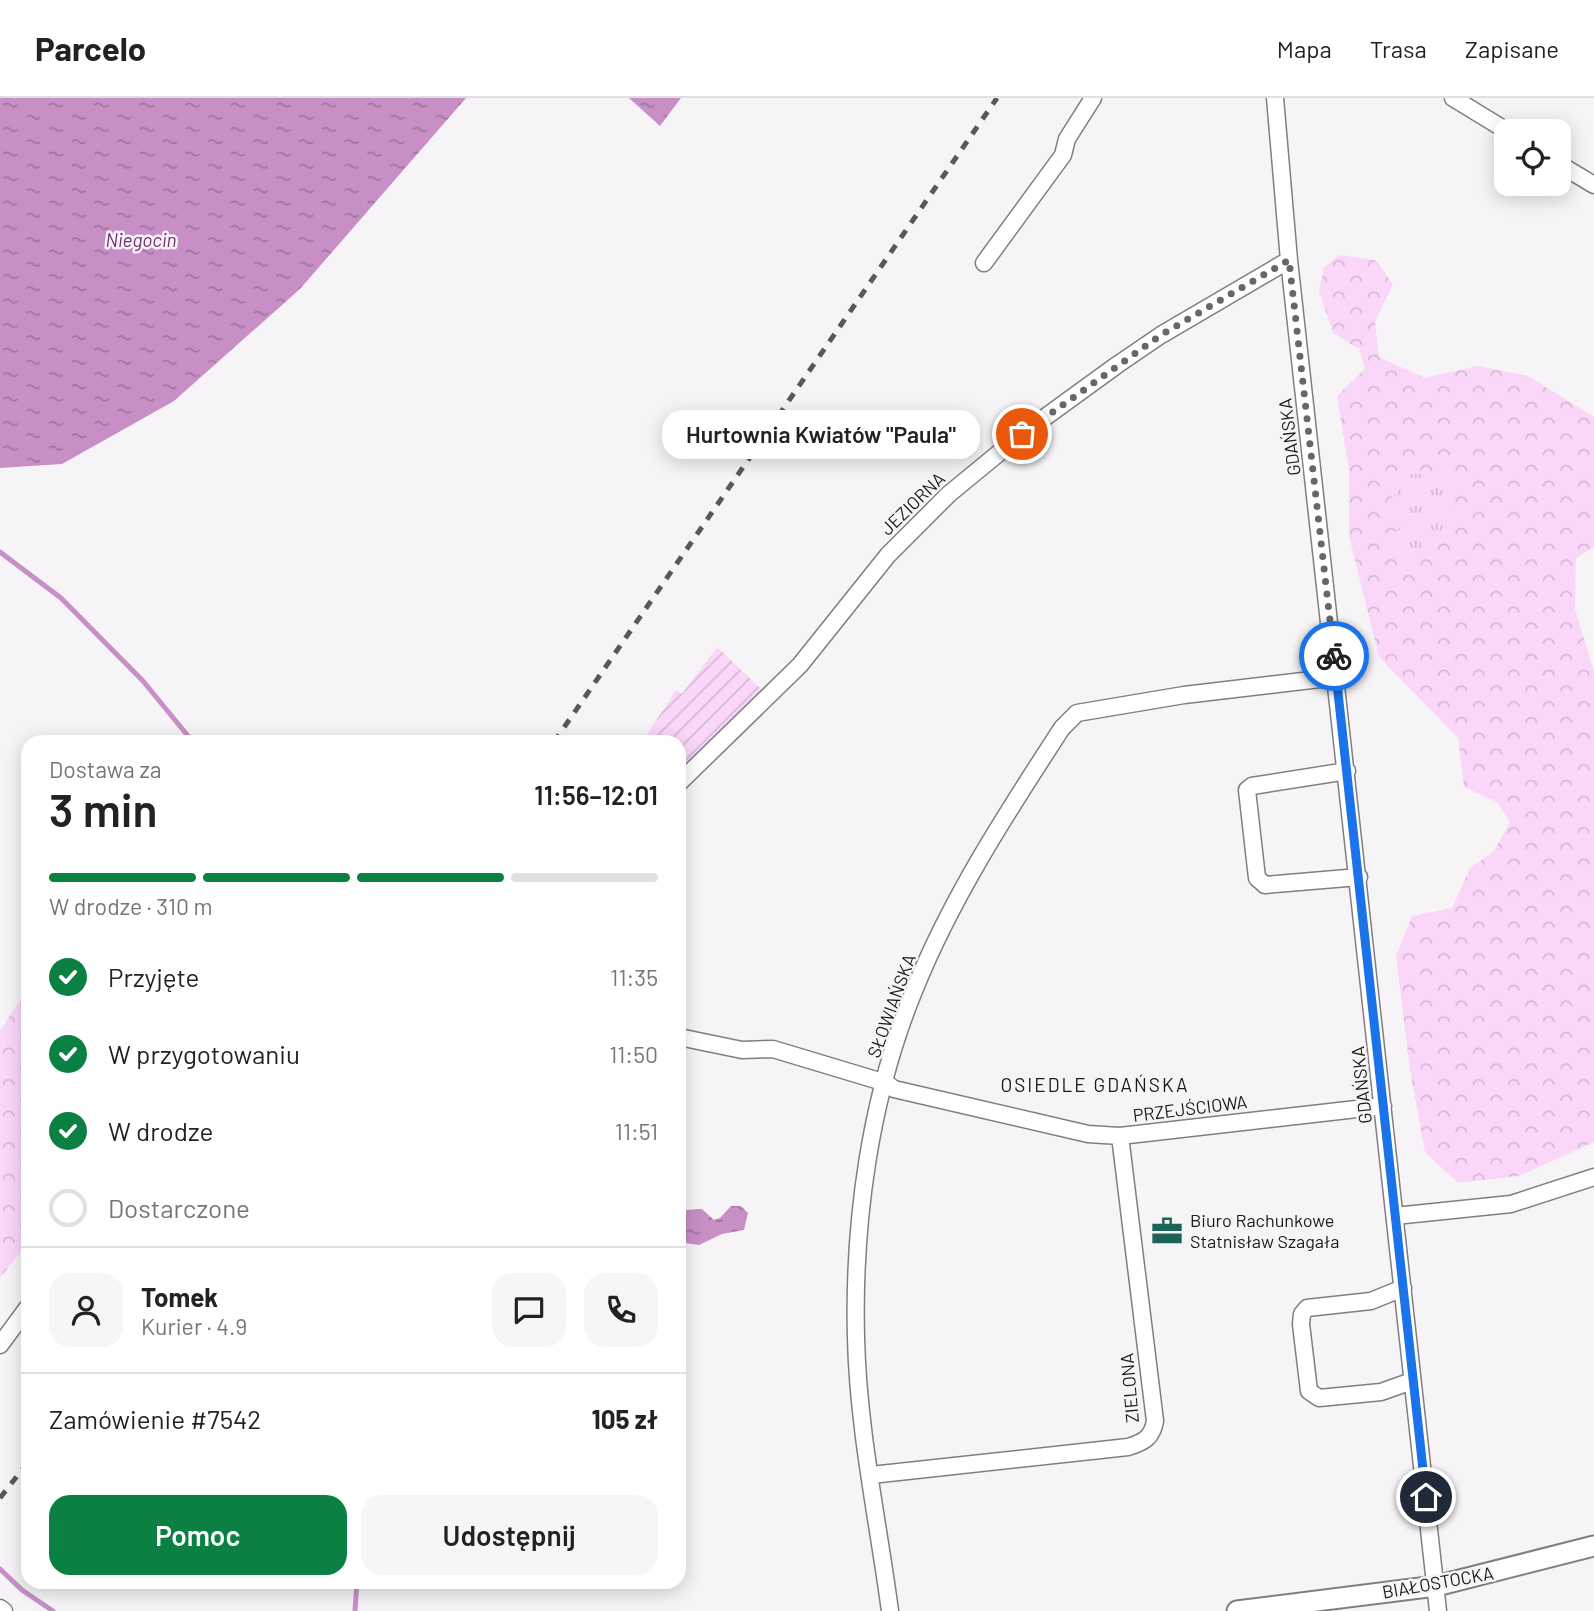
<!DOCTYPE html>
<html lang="pl">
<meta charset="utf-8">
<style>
:root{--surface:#fff;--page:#f6f6f6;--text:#222;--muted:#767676;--line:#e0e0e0;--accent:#0b8043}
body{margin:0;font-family:Barlow,sans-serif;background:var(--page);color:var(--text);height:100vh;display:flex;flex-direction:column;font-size:26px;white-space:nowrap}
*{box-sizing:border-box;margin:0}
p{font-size:23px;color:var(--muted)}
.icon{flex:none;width:38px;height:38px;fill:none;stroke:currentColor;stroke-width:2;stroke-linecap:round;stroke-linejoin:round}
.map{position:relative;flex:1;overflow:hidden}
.drawer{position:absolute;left:21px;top:637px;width:665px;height:854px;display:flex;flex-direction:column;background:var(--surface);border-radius:21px;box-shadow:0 4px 18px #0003}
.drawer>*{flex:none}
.controls{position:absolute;left:1494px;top:21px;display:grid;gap:14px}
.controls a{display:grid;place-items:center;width:77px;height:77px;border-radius:14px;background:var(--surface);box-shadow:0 4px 18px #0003;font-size:35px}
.pin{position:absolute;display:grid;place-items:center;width:60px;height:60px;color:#fff;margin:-30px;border:4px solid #fff;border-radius:50%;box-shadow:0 2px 7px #0007}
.courier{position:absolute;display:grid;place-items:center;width:70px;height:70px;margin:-35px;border:5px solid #1a73e8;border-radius:50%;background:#fff;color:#222;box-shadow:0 2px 9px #0007}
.bubble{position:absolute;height:49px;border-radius:21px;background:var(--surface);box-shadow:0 4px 18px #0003;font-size:23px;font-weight:600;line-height:49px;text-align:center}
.summary em{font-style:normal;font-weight:600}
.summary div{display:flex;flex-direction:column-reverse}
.summary{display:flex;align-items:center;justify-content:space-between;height:119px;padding:0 28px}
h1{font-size:46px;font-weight:600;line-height:52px}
.bar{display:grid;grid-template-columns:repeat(4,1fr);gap:10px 7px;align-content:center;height:84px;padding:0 28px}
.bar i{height:9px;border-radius:5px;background:var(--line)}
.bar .selected{background:var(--accent)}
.bar p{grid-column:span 4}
.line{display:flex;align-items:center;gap:18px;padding:0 28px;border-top:2px solid var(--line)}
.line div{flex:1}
.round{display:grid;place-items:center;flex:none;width:74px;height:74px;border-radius:21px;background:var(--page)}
ol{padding:0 28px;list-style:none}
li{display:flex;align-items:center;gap:21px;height:77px}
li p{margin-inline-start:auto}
li .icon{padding:7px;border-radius:50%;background:var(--accent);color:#fff;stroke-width:4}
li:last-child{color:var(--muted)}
li i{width:38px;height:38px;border:4px solid var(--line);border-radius:50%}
.button{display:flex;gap:14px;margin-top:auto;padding:14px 28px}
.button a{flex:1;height:80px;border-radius:21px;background:var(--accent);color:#fff;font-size:28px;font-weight:600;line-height:80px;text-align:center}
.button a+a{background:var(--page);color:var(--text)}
header{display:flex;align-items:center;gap:42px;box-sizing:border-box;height:98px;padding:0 35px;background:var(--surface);border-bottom:2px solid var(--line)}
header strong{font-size:33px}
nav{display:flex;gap:38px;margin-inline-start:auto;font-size:24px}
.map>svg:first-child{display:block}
.forest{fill:url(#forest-crowns)}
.park{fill:url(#park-tufts)}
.garden{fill:url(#garden-furrows)}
.water{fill:url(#water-ripples)}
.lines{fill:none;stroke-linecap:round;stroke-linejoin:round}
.stream{stroke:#c88fc7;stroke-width:5}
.minor-casing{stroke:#807e80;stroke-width:19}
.tertiary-casing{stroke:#807e80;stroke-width:23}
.minor{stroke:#fff;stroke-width:16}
.tertiary{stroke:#fff;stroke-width:19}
.rail{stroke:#595859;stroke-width:5;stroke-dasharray:9 9;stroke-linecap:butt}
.done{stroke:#686668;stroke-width:7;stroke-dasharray:0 12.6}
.route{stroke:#1a73e8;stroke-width:9}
.labels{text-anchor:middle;stroke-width:5;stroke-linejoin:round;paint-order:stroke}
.street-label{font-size:18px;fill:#1b1a1b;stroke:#f7f4f7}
.poi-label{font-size:18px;fill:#1b1a1b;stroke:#f7f4f7;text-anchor:start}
.water-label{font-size:19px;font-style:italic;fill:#702d71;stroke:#f7f4f7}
.neighbourhood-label{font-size:19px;letter-spacing:2px;fill:#1b1a1b;stroke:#f7f4f7}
</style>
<header>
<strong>Parcelo</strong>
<nav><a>Mapa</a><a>Trasa</a><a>Zapisane</a></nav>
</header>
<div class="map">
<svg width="1594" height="1513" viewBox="0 0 1594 1513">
<defs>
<pattern id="forest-crowns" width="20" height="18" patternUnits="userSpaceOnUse" patternTransform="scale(1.75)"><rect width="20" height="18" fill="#fad7f9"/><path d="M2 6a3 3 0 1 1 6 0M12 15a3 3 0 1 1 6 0" fill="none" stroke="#d6b8d5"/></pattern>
<pattern id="park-tufts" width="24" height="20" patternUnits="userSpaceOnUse" patternTransform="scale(1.75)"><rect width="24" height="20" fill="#fad7f9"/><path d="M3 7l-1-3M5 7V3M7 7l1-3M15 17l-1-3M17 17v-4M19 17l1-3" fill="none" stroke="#d6b8d5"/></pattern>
<pattern id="garden-furrows" width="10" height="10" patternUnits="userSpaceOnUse" patternTransform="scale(1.75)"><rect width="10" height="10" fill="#fad7f9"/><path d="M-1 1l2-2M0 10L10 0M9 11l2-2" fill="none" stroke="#d6b8d5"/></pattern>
<pattern id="water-ripples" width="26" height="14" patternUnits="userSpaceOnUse" patternTransform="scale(1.75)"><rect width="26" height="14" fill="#c88fc7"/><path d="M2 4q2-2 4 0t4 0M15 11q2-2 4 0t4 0" fill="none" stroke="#a274a1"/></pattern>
</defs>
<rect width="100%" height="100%" fill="#f7f4f7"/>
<!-- forest -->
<path class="forest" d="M1339 157 1375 162 1393 186 1375 224 1379 259 1425 280 1477 268 1528 278 1594 319V449L1576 460 1575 511 1594 573V1044L1519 1078 1458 1085 1425 1054 1410 972 1396 858 1412 818 1452 810 1470 770 1494 753 1510 724 1497 704 1464 689 1458 640 1379 559 1349 438V373L1337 298 1365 271 1359 251 1333 235 1319 193 1324 170Z
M28 890V1145L0 1180V933Z"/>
<!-- park -->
<path class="park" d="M1450 375 1453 434 1395 461 1387 443 1402 427 1389 403 1396 395 1393 377Z"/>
<!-- garden -->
<path class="garden" d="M717 549 761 591 679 674V644H642L676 592 682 596Z"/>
<!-- water -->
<path class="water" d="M0 0H466L300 191 174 303 62 366 0 370Z
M629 0H681L660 28Z
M731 1108H741L748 1115 744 1132 722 1136 699 1147 679 1144V1116L685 1112 702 1111 714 1122 720 1120Z"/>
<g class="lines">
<!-- stream -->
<path class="stream" d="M0 454 61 500 143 583 193 644
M0 1471 22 1492 53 1513
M355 1513 357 1484"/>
<defs>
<path id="minor" d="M1275 0 1289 162 1438 1513
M1453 0 1507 33
M1559 66 1594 87
M984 165 1063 57 1067 41 1093 0
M1347 673 1252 688 1247 692 1257 780 1265 787 1359 779
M679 685 800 567 888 457 949 396 1022 336 1117 267 1161 237 1289 162
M679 939 742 952 773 951 886 985 894 991 1088 1036 1120 1038 1383 1008
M1395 1118 1511 1106 1594 1079
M1403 1190 1371 1203 1307 1210 1302 1216 1301 1226 1309 1293 1319 1300 1381 1294 1412 1283
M0 1247 28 1209
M871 1377 1128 1349C1144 1344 1152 1340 1155 1323L1120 1038
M0 1510 4 1513
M890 1513C878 1423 858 1331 856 1240 853 1124 870 1000 914 893 951 800 1008 713 1062 630L1077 615 1184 597 1337 579"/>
<path id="tertiary" d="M1237 1513 1436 1488 1594 1448"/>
</defs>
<!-- minor casing -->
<use href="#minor" class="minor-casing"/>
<!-- tertiary casing -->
<use href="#tertiary" class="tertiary-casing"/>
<!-- minor -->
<use href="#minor" class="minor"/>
<!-- tertiary -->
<use href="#tertiary" class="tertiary"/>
<!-- rail -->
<path class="rail" d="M554 644 997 0
M0 1400 28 1364"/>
</g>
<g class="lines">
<!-- done -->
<path class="done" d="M1022 336 1161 237 1289 162 1334 558"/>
<!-- route -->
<path class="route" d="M1334 558 1426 1399"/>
</g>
<!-- icons -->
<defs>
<symbol id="office-bare" viewBox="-9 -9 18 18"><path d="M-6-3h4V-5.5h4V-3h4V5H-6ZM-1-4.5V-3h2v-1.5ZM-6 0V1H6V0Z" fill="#1d6457" stroke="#f7f4f7" stroke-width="2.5" paint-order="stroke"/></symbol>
</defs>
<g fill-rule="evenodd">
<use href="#office-bare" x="1145" y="1111" width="44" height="44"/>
</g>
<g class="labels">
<!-- street labels -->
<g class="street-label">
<text transform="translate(1290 339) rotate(-97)" y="6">GDAŃSKA</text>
<text transform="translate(913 406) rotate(-44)" y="6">JEZIORNA</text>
<text transform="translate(892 908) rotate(-70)" y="6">SŁOWIAŃSKA</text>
<text transform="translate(1362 987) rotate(-96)" y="6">GDAŃSKA</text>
<text transform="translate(1190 1011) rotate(-7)" y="6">PRZEJŚCIOWA</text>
<text transform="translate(1130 1290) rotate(-95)" y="6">ZIELONA</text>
<text transform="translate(1438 1485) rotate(-10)" y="6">BIAŁOSTOCKA</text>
</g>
<!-- poi labels -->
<g class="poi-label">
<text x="1190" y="1129">Biuro Rachunkowe<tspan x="1190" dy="21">Statnisław Szagała</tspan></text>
</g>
<!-- water labels -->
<g class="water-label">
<text x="141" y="149">Niegocin</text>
</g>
<!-- neighbourhood labels -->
<g class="neighbourhood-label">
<text x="1095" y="994">OSIEDLE GDAŃSKA</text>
</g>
</g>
</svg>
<div class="controls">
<a><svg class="icon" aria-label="locate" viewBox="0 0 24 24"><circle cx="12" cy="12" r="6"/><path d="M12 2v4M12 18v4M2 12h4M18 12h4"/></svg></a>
</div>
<div class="pin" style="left:1022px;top:336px;background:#ea580c"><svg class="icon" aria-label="bag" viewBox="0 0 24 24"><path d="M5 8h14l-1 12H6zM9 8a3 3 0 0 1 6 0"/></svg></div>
<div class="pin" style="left:1426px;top:1399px;background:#1f2937"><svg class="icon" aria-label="home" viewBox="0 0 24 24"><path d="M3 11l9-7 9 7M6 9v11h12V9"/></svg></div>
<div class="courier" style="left:1334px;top:558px"><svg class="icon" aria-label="bike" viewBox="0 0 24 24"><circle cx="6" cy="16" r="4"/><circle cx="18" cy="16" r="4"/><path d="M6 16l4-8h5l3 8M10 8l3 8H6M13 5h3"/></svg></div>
<div class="bubble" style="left:662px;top:312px;width:318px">Hurtownia Kwiatów &quot;Paula&quot;</div>
<section class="drawer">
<div class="summary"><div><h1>3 min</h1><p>Dostawa za</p></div><em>11:56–12:01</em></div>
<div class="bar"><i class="selected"></i><i class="selected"></i><i class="selected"></i><i></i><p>W drodze · 310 m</p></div>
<ol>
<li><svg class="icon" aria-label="check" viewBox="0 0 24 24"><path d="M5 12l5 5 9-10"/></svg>Przyjęte<p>11:35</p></li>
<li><svg class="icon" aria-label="check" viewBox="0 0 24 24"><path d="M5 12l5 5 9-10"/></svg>W przygotowaniu<p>11:50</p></li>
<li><svg class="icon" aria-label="check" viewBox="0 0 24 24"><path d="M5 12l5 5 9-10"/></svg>W drodze<p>11:51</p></li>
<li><i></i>Dostarczone</li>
</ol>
<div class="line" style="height:126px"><a class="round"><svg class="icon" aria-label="person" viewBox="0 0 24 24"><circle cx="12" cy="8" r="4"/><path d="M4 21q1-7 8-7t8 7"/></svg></a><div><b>Tomek</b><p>Kurier · 4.9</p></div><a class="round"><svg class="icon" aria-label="chat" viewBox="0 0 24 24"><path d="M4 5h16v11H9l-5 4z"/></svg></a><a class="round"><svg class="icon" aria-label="phone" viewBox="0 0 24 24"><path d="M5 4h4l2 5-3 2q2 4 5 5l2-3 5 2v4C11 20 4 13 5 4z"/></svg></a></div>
<div class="line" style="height:91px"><div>Zamówienie #7542</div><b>105 zł</b></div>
<div class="button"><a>Pomoc</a><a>Udostępnij</a></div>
</section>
</div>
